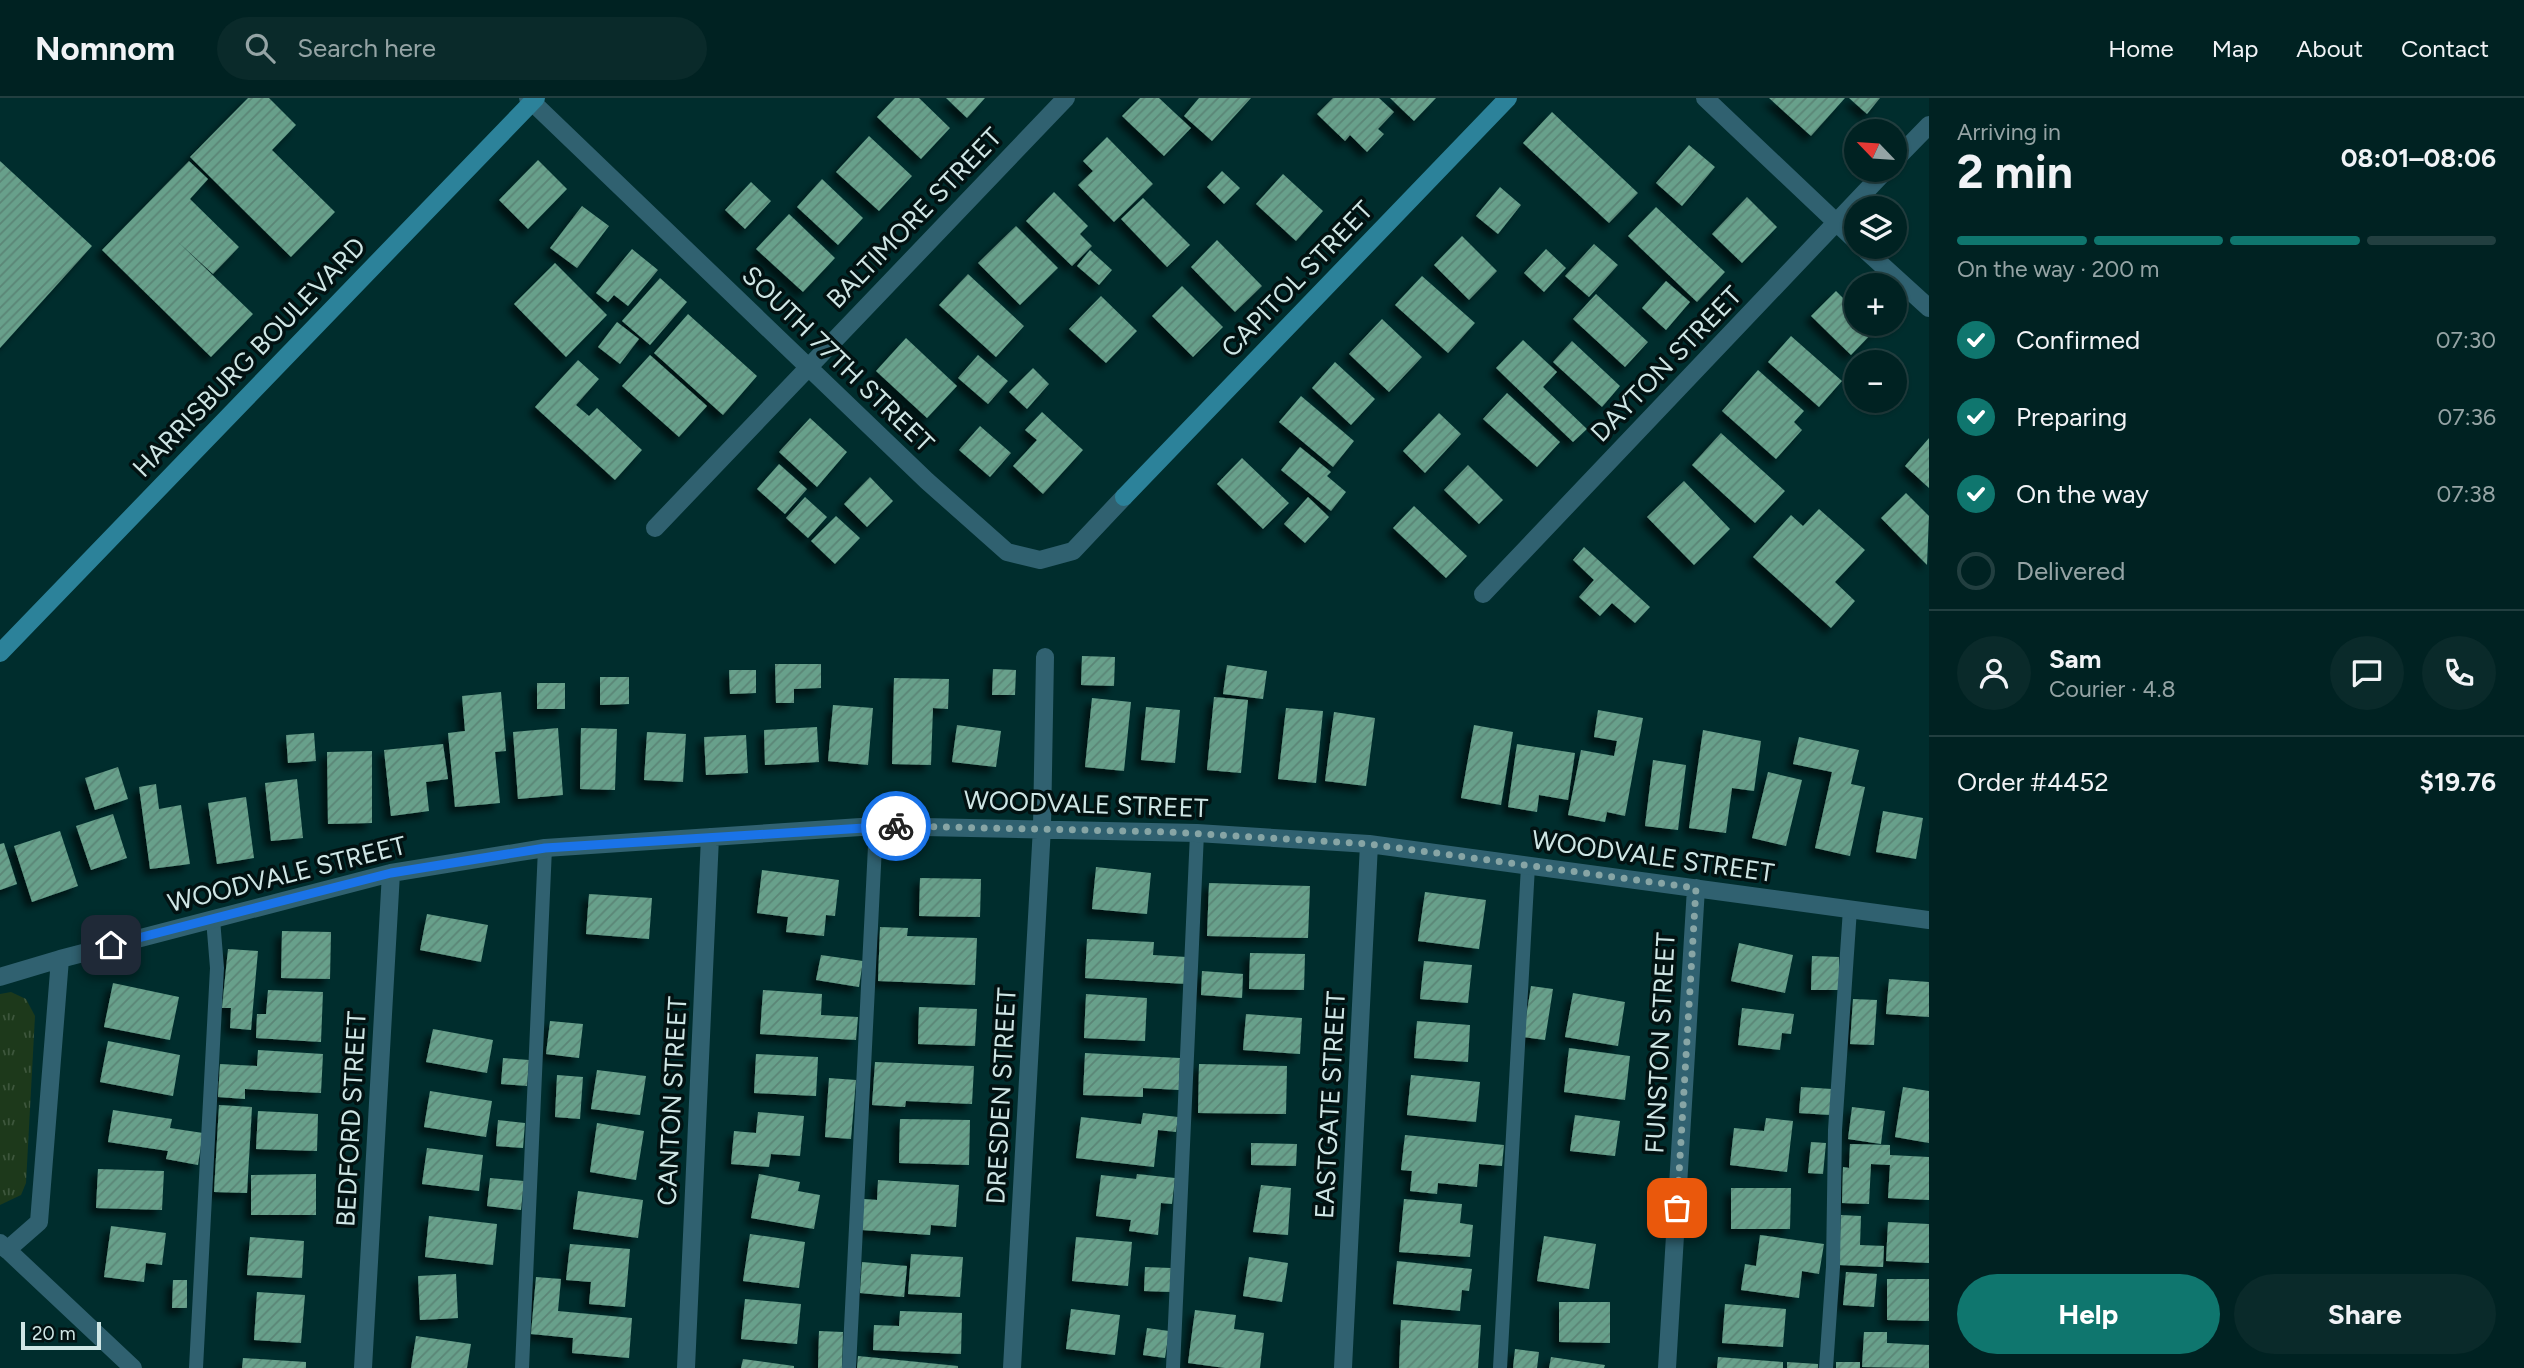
<!DOCTYPE html>
<meta charset="utf-8">
<style>
:root{--surface:#022;--page:#0a2a2a;--text:#f1f3f6;--muted:#95a4a5;--line:#223f40;--accent:#0f766e}
body{margin:0;font-family:Figtree,sans-serif;background:var(--page);color:var(--text);height:100vh;display:flex;flex-direction:column;font-size:26px;white-space:nowrap}
*{box-sizing:border-box;margin:0}
p{font-size:23px;color:var(--muted)}
.icon{flex:none;width:38px;height:38px;fill:none;stroke:currentColor;stroke-width:2;stroke-linecap:round;stroke-linejoin:round}
.map{position:relative;flex:1;overflow:hidden}
.details{display:flex;flex-direction:column;background:var(--surface);width:595px}
.details>*{flex:none}
.needle{width:46px;rotate:295deg}
.controls{position:absolute;left:1844px;top:21px;display:grid;gap:14px}
.controls a{display:grid;place-items:center;width:63px;height:63px;border-radius:50%;background:var(--surface);box-shadow:0 2px 5px #0004,0 0 0 2px var(--line);font-size:35px}
.scale{position:absolute;left:21px;bottom:18px;width:80px;box-sizing:border-box;padding-left:7px;border:4px solid #cfe6e5;border-top:0;font-size:19px;line-height:24px;white-space:nowrap;color:#cfe6e5;-webkit-text-stroke:5px #021212;paint-order:stroke}
.pin{position:absolute;display:grid;place-items:center;width:60px;height:60px;color:#fff;margin:-30px;border-radius:14px;box-shadow:0 4px 10px #0006}
.courier{position:absolute;display:grid;place-items:center;width:70px;height:70px;margin:-35px;border:5px solid #1a73e8;border-radius:50%;background:#fff;color:#222;box-shadow:0 2px 9px #0007}
.head em{font-style:normal;font-weight:700}
.head div{display:flex;flex-direction:column-reverse}
.head{display:flex;align-items:center;justify-content:space-between;height:119px;padding:0 28px}
h1{font-size:46px;font-weight:700;line-height:52px}
.bar{display:grid;grid-template-columns:repeat(4,1fr);gap:10px 7px;align-content:center;height:84px;padding:0 28px}
.bar i{height:9px;border-radius:5px;background:var(--line)}
.bar .selected{background:var(--accent)}
.bar p{grid-column:span 4}
.line{display:flex;align-items:center;gap:18px;padding:0 28px;border-top:2px solid var(--line)}
.line div{flex:1}
.round{display:grid;place-items:center;flex:none;width:74px;height:74px;border-radius:37px;background:var(--page)}
ol{padding:0 28px;list-style:none}
li{display:flex;align-items:center;gap:21px;height:77px}
li p{margin-inline-start:auto}
li .icon{padding:7px;border-radius:50%;background:var(--accent);color:#fff;stroke-width:4}
li:last-child{color:var(--muted)}
li i{width:38px;height:38px;border:4px solid var(--line);border-radius:50%}
.action{display:flex;gap:14px;margin-top:auto;padding:14px 28px}
.action a{flex:1;height:80px;border-radius:42px;background:var(--accent);color:#fff;font-size:28px;font-weight:700;line-height:80px;text-align:center}
.action a+a{background:var(--page);color:var(--text)}
header{display:flex;align-items:center;gap:42px;box-sizing:border-box;height:98px;padding:0 35px;background:var(--surface);border-bottom:2px solid var(--line)}
header strong{font-size:33px}
nav{display:flex;gap:38px;margin-inline-start:auto;font-size:24px}
.search{width:490px;height:63px;background:var(--page);display:flex;align-items:center;gap:18px;box-sizing:border-box;padding:0 24px;border-radius:38px;color:var(--muted);font-size:26px}
main{display:flex;flex:1;min-height:0}
.map>svg:first-child{display:block}
.grass{fill:url(#grass-tufts)}
.building{fill:url(#building-hatch);filter:url(#shadow)}
.lines{fill:none;stroke-linecap:round;stroke-linejoin:round}
.lane{stroke:#306170;stroke-width:14}
.street{stroke:#306170;stroke-width:18}
.secondary{stroke:#2c829a;stroke-width:18}
.done{stroke:#87a5a5;stroke-width:7;stroke-dasharray:0 12.6}
.route{stroke:#1a73e8;stroke-width:9}
.labels{text-anchor:middle;stroke-width:7;stroke-linejoin:round;paint-order:stroke}
.street-label{font-size:26px;fill:#cfe6e5;stroke:#021212}
</style>
<header>
<strong>Nomnom</strong>
<div class="search"><svg class="icon" aria-label="search" viewBox="0 0 24 24"><circle cx="10" cy="10" r="6"/><path d="M15 15l6 6"/></svg>Search here</div>
<nav><a>Home</a><a>Map</a><a>About</a><a>Contact</a></nav>
</header>
<main>
<div class="map">
<svg width="1929" height="1270" viewBox="0 0 1929 1270">
<defs>
<pattern id="grass-tufts" width="24" height="20" patternUnits="userSpaceOnUse" patternTransform="scale(1.75)"><rect width="24" height="20" fill="#1d391b"/><path d="M3 7l-1-3M5 7V3M7 7l1-3M15 17l-1-3M17 17v-4M19 17l1-3" fill="none" stroke="#3d563c"/></pattern>
<pattern id="building-hatch" width="6" height="6" patternUnits="userSpaceOnUse" patternTransform="scale(1.75)"><rect width="6" height="6" fill="#67a08b"/><path d="M-1 1l2-2M0 6l6-6M5 7l2-2" fill="none" stroke="#5b8576"/></pattern>
<filter id="shadow"><feDropShadow dx="-6" dy="6" stdDeviation="3.5" flood-color="#0009"/></filter>
</defs>
<rect width="100%" height="100%" fill="#002d2d"/>
<!-- grass -->
<path class="grass" d="M11 894 26 901 35 918 26 1085 21 1097 0 1107V896Z"/>
<!-- building -->
<path class="building" d="M248 0H269L296 27 272 52 335 114 291 159 190 59Z
M895 0H919L950 30 921 61 877 19Z
M946 0H985L967 20Z
M1140 0H1159L1191 30 1164 58 1122 18Z
M1199 0H1251L1212 43 1184 18Z
M1333 0H1379L1394 14 1378 31 1384 36 1367 54 1350 37 1345 43 1317 16Z
M1390 0H1436L1414 23Z
M1769 0H1845L1811 38Z
M1849 0H1880L1867 16Z
M1552 14 1638 95 1609 125 1523 45Z
M869 38 912 78 879 113 836 74Z
M1107 39 1153 86 1114 124 1078 87 1093 73 1083 63Z
M1689 47 1715 69 1682 108 1656 85Z
M538 62 567 91 528 131 499 102Z
M0 63 92 148 0 250Z
M189 63 208 81 190 101 239 149 213 176 177 143 253 216 211 259 102 152Z
M1222 73 1240 90 1224 106 1207 89Z
M1283 76 1323 113 1296 143 1256 106Z
M822 81 863 120 838 147 797 109Z
M751 84 771 103 745 131 725 112Z
M1500 89 1521 107 1498 136 1476 118Z
M1054 94 1088 128 1080 136 1092 148 1072 168 1026 123Z
M1747 99 1777 129 1742 165 1712 136Z
M1143 100 1190 147 1167 169 1121 121Z
M582 108 609 128 577 170 550 150Z
M1656 109 1725 174 1697 204 1628 138Z
M789 116 835 160 803 194 756 151Z
M1016 128 1058 170 1020 207 978 165Z
M1462 138 1497 173 1469 202 1434 167Z
M1217 142 1262 188 1235 214 1191 169Z
M1594 146 1618 167 1589 199 1565 178Z
M632 151 658 172 628 208 614 197 608 204 596 195Z
M1546 151 1566 170 1544 194 1524 175Z
M1090 152 1112 172 1099 187 1077 168Z
M555 165 607 217 566 259 514 206Z
M968 176 1024 228 996 259 939 207Z
M1422 178 1475 225 1448 255 1395 207Z
M660 180 687 204 650 247 622 223Z
M1666 183 1690 204 1666 232 1642 210Z
M1182 188 1223 229 1193 259 1152 218Z
M1836 193 1857 214V226H1869L1875 232 1851 257 1811 218Z
M1596 196 1648 244 1625 269 1573 221Z
M1101 198 1137 233 1106 265 1069 231Z
M688 216 757 278 723 317 654 255Z
M1382 221 1422 259 1389 294 1349 256Z
M617 224 639 241 620 266 598 249Z
M1791 238 1842 283 1819 309 1768 264Z
M906 240 957 288 927 320 876 273Z
M1523 242 1557 274 1543 289 1587 331 1573 344 1496 270Z
M1572 243 1620 288 1602 309 1553 264Z
M650 257 707 308 679 339 622 288Z
M978 257 1008 283 988 306 958 280Z
M578 262 599 281 576 307 589 318 597 310 642 352 615 382 535 309Z
M1335 264 1375 301 1351 327 1312 290Z
M1033 270 1049 286 1027 311 1009 294Z
M1758 272 1804 313 1794 324 1802 332 1776 361 1722 313Z
M1507 295 1560 344 1537 369 1483 321Z
M1301 298 1354 343 1333 369 1279 324Z
M1042 314 1083 352 1043 396 1013 368 1037 342 1025 332Z
M1439 315 1461 336 1425 375 1403 353Z
M810 320 847 354 817 389 779 354Z
M980 328 1011 355 990 379 959 352Z
M1721 335 1785 393 1755 425 1692 367Z
M1929 340V390L1905 368Z
M1300 349 1331 374 1327 378 1346 394 1331 413 1281 372Z
M1242 360 1289 405 1263 431 1217 386Z
M779 366 807 391 785 416 757 391Z
M1468 367 1503 402 1479 426 1444 392Z
M870 379 893 403 867 429 844 406Z
M1684 383 1730 431 1694 467 1647 419Z
M1906 395 1929 418 1927 467 1881 420Z
M805 399 827 419 808 440 786 420Z
M1308 399 1329 419 1305 445 1284 426Z
M1414 408 1467 458 1446 480 1393 430Z
M1819 411 1865 452 1835 484 1855 503 1831 530 1753 459 1791 417 1803 428Z
M836 418 860 440 835 466 811 443Z
M1584 449 1650 509 1635 525 1612 505 1600 518 1579 499 1594 482 1573 462Z
M1082 558 1115 559 1114 588 1081 587Z
M775 566H821V590L794 591V605H776Z
M1227 567 1267 573 1263 601 1223 596Z
M993 571 1016 572 1015 597H992Z
M729 572H756V595L730 596Z
M600 579H629V606L600 607Z
M894 580 949 581 948 611 933 610 931 667 892 666Z
M537 585H565V611H537Z
M501 594 506 653 495 654 500 705 455 709 448 635 465 633 462 598Z
M1214 599 1248 602 1241 675 1207 672Z
M1092 600 1131 604 1124 673 1085 669Z
M833 607 873 610 868 667 828 663Z
M1146 609 1180 612 1175 665 1141 662Z
M1286 610 1323 613 1316 685 1278 681Z
M1598 612 1643 620 1625 718 1607 714 1605 724 1568 717 1581 652 1614 658 1617 643 1594 639Z
M1334 614 1375 620 1366 688 1325 683Z
M957 627 1001 633 996 669 952 664Z
M1474 627 1513 634 1501 707 1461 700Z
M817 629 819 664 765 667 764 632Z
M558 630 563 697 518 701 513 634Z
M581 630 617 631 615 692 580 691Z
M1703 632 1761 643 1754 693 1732 690 1726 735 1689 730Z
M647 634 686 636 683 684 644 682Z
M314 635 316 663 288 665 286 637Z
M746 637 748 675 706 677 704 639Z
M1799 639 1859 652 1851 686 1865 689 1850 758 1815 750 1832 674 1793 666Z
M443 646 448 681 426 684 429 713 391 718 384 652Z
M1517 646 1575 655 1568 702 1539 697 1537 714 1508 709Z
M372 653V725L328 726 327 654Z
M1653 662 1686 667 1678 732 1645 728Z
M118 669 128 701 95 712 85 680Z
M1768 674 1802 682 1786 748 1752 740Z
M297 681 303 740 271 743 265 685Z
M156 686 159 711 181 707 190 766 150 771 139 689Z
M246 699 254 760 217 766 208 705Z
M1883 713 1923 720 1916 761 1876 754Z
M113 716 127 760 91 772 76 728Z
M60 733 78 788 32 804 14 748Z
M4 745 17 786 0 792V746Z
M1096 769 1151 775 1147 816 1092 811Z
M762 772 839 782 835 818 826 817 824 838 786 834 788 819 757 815Z
M920 780 981 781 980 819 919 818Z
M1209 785 1310 788 1308 840 1207 838Z
M1425 794 1486 802 1479 851 1418 843Z
M589 796 652 800 649 841 586 836Z
M427 816 488 827 481 864 420 852Z
M880 829 908 830 907 838 977 840 975 887 878 883Z
M282 833 331 834 330 881 281 880Z
M1087 841 1154 844 1153 857 1187 859 1186 886 1085 880Z
M1739 845 1793 857 1785 895 1731 883Z
M228 851 258 853 251 932 230 930 231 910H222Z
M1250 855 1305 856 1304 892 1249 891Z
M821 857 863 863 859 889 816 882Z
M1812 858 1839 859V892H1811Z
M1424 863 1472 867 1468 905 1420 901Z
M1202 873 1243 876 1242 900 1201 897Z
M1889 881 1929 884V919L1886 916Z
M113 885 179 899 170 942 104 929Z
M1531 888 1553 891 1545 942 1523 939Z
M268 892 323 894 321 944 256 940 257 916H266Z
M763 892 822 896 821 917 858 919 856 942 760 936Z
M1573 895 1625 904 1618 948 1565 939Z
M1086 896 1147 900 1145 943 1084 940Z
M1853 901 1877 902 1874 947 1850 946Z
M919 909 977 911 975 948 918 946Z
M1742 910 1794 916 1791 936 1782 935 1780 952 1738 947Z
M1246 916 1302 920 1300 956 1243 952Z
M550 923 583 926 579 960 546 956Z
M1417 923 1470 927 1468 964 1414 960Z
M433 931 493 942 487 975 426 964Z
M108 943 180 957 173 998 100 984Z
M1569 950 1630 958 1625 1002 1564 994Z
M258 952 323 956 321 995 245 991V1001L218 999 220 966 257 968Z
M1085 955 1180 960 1179 992 1143 990V999L1083 997Z
M756 956 818 959 816 998 754 995Z
M503 960 529 962 527 988 501 986Z
M875 964 974 968 972 1006 906 1003 905 1009 872 1007Z
M1199 966 1287 968 1286 1016 1198 1015Z
M597 972 646 978 640 1017 591 1011Z
M557 977 583 979 580 1021 555 1019Z
M1411 977 1480 984 1476 1024 1407 1017Z
M829 980 856 982 851 1041 825 1039Z
M1801 989 1832 991 1830 1017 1799 1015Z
M1903 989 1929 993V1045L1895 1039Z
M430 993 492 1003 486 1039 424 1029Z
M219 1007 252 1009 247 1095 214 1094Z
M1852 1009 1885 1013 1881 1046 1848 1041Z
M113 1012 172 1021 170 1030 203 1035 198 1067 166 1061 168 1053 108 1044Z
M258 1013 318 1016 317 1053 256 1051Z
M758 1014 804 1018 800 1058 771 1056 769 1069 731 1066 734 1033 756 1035Z
M1143 1015 1178 1019 1176 1034 1158 1032 1154 1069 1076 1060 1081 1019 1141 1026Z
M1575 1017 1620 1023 1615 1058 1570 1053Z
M1766 1020 1793 1023 1787 1074 1730 1067 1734 1030 1764 1033Z
M900 1021 970 1022 969 1067 899 1065Z
M498 1022 525 1025 523 1050 496 1048Z
M597 1025 644 1033 636 1082 590 1074Z
M1405 1037 1504 1047 1502 1068 1479 1066 1477 1089 1438 1085 1437 1096 1410 1093 1412 1073 1401 1072Z
M1811 1044 1826 1045 1823 1076 1808 1075Z
M1251 1045 1297 1046 1296 1068 1251 1067Z
M1850 1046 1890 1047V1057L1929 1059V1102L1888 1100 1890 1067 1871 1066 1869 1106 1842 1105 1843 1069 1849 1070Z
M427 1050 483 1057 479 1093 422 1086Z
M98 1071 164 1073 162 1112 96 1110Z
M316 1076V1117H251V1077Z
M759 1076 800 1084 798 1093 820 1097 814 1131 751 1120Z
M1137 1076 1175 1080 1172 1106 1161 1105 1158 1137 1129 1133 1131 1122 1096 1118 1101 1077 1136 1081Z
M490 1080 524 1083 521 1112 487 1108Z
M878 1082 959 1087 956 1129 931 1127 930 1137 862 1132 864 1101 877 1102Z
M1261 1087 1291 1090 1288 1137 1253 1134Z
M1731 1090H1791L1790 1131H1731Z
M578 1093 643 1102 638 1140 573 1131Z
M1404 1101 1462 1106 1460 1125 1473 1127 1470 1159 1399 1154Z
M1841 1117 1861 1118 1860 1147 1884 1148 1883 1169 1839 1167Z
M429 1118 497 1126 493 1167 425 1159Z
M1888 1124 1929 1126V1165L1886 1163Z
M111 1128 166 1135 162 1167 146 1165 144 1184 104 1179Z
M750 1136 805 1144 799 1190 743 1183Z
M1760 1137 1824 1146 1819 1176 1802 1173 1799 1200 1741 1192 1745 1166 1756 1168Z
M1544 1138 1596 1146 1589 1191 1537 1183Z
M250 1139 304 1143 302 1180 247 1177Z
M1076 1139 1132 1144 1128 1188 1072 1183Z
M570 1146 630 1151 625 1209 589 1206 591 1184 566 1182Z
M911 1156 963 1159 960 1199 908 1196Z
M1249 1159 1288 1165 1282 1204 1243 1198Z
M1397 1163 1472 1171 1469 1193 1462 1192 1460 1213 1393 1206Z
M862 1164 907 1168 904 1199 860 1195Z
M1145 1169 1171 1170 1170 1194 1144 1193Z
M1846 1174 1877 1176 1874 1209 1843 1207Z
M456 1176 458 1220 420 1222 418 1178Z
M536 1179 561 1181 558 1213 632 1220 629 1260 572 1255 573 1240 531 1236Z
M1887 1181H1929V1223L1887 1222Z
M173 1182H187V1210H172Z
M257 1194 305 1197 301 1245 254 1242Z
M745 1201 801 1206 797 1246 741 1241Z
M1559 1204H1610V1245L1559 1244Z
M1725 1206 1786 1211 1783 1249 1722 1245Z
M1071 1211 1120 1217 1115 1257 1066 1251Z
M1195 1212 1236 1217 1234 1231 1264 1235 1260 1270H1225L1188 1265Z
M900 1213 962 1215 961 1256 873 1252 874 1227 899 1228Z
M1401 1222 1481 1227 1478 1270H1399Z
M1147 1230 1169 1233 1165 1260 1143 1257Z
M819 1233 843 1234 842 1270H818Z
M1864 1234H1887V1245L1929 1247V1270L1862 1269Z
M416 1238 471 1246 467 1270H411Z
M1515 1251 1539 1254 1537 1270H1513Z
M858 1258 958 1268V1270H857Z
M1551 1259 1605 1267 1604 1270H1549Z
M1718 1259 1783 1264V1270H1717Z
M243 1260 306 1264V1270H242Z
M743 1261 794 1268V1270H741Z
M1787 1264 1818 1266V1270H1787Z
M1836 1264H1860V1270H1836Z"/>
<g class="lines">
<!-- lane -->
<path class="lane" d="M196 1270 217 870 213 821
M522 1270 545 750
M849 1270 876 728
M1173 1270 1197 735
M1500 1270 1528 768
M1826 1270 1833 1169 1835 1032 1850 811"/>
<!-- street -->
<path class="street" d="M528 0 927 383 1007 454 1040 462 1073 453 1124 399
M1705 0 1857 144
M1895 62 1929 27
M1862 149 1929 210
M655 430 1066 0
M1483 496 1886 72
M0 879 60 861 391 775 545 750 876 728 1197 735 1369 746 1929 822
M0 1145 133 1270
M7 1152 39 1124 60 861
M363 1270 391 775
M686 1270 710 739
M1012 1270 1042 729 1045 559
M1343 1270 1369 746
M1667 1270 1696 790"/>
<!-- secondary -->
<path class="secondary" d="M1124 399 1508 0
M0 555 536 0"/>
</g>
<g class="lines">
<!-- done -->
<path class="done" d="M896 728 1171 734 1369 746 1696 790 1677 1110"/>
<!-- route -->
<path class="route" d="M111 847 391 775 545 750 896 728"/>
</g>
<g class="labels">
<!-- street labels -->
<g class="street-label">
<text transform="translate(914 120) rotate(-46)" y="9">BALTIMORE STREET</text>
<text transform="translate(1297 181) rotate(-46)" y="9">CAPITOL STREET</text>
<text transform="translate(249 259) rotate(-46)" y="9">HARRISBURG BOULEVARD</text>
<text transform="translate(838 261) rotate(44)" y="9">SOUTH 77TH STREET</text>
<text transform="translate(1666 266) rotate(-46)" y="9">DAYTON STREET</text>
<text transform="translate(1086 706) rotate(2)" y="9">WOODVALE STREET</text>
<text transform="translate(1653 758) rotate(8)" y="9">WOODVALE STREET</text>
<text transform="translate(287 776) rotate(-14)" y="9">WOODVALE STREET</text>
<text transform="translate(1660 945) rotate(-87)" y="9">FUNSTON STREET</text>
<text transform="translate(1001 998) rotate(-87)" y="9">DRESDEN STREET</text>
<text transform="translate(672 1003) rotate(-87)" y="9">CANTON STREET</text>
<text transform="translate(1330 1007) rotate(-87)" y="9">EASTGATE STREET</text>
<text transform="translate(351 1021) rotate(-87)" y="9">BEDFORD STREET</text>
</g>
</g>
</svg>
<div class="controls">
<a><svg class="needle" viewBox="-14 -14 28 28"><path d="M0-13l5 13h-10z" fill="#e53935"/><path d="M0 13l5-13h-10z" fill="#95a4a5"/></svg></a>
<a><svg class="icon" aria-label="layers" viewBox="0 0 24 24"><path d="M12 4l9 5-9 5-9-5zM3 14l9 5 9-5"/></svg></a>
<a>+</a>
<a>−</a>
</div>
<div class="scale">20 m</div>
<div class="pin" style="left:1677px;top:1110px;background:#ea580c"><svg class="icon" aria-label="bag" viewBox="0 0 24 24"><path d="M5 8h14l-1 12H6zM9 8a3 3 0 0 1 6 0"/></svg></div>
<div class="pin" style="left:111px;top:847px;background:#1f2937"><svg class="icon" aria-label="home" viewBox="0 0 24 24"><path d="M3 11l9-7 9 7M6 9v11h12V9"/></svg></div>
<div class="courier" style="left:896px;top:728px"><svg class="icon" aria-label="bike" viewBox="0 0 24 24"><circle cx="6" cy="16" r="4"/><circle cx="18" cy="16" r="4"/><path d="M6 16l4-8h5l3 8M10 8l3 8H6M13 5h3"/></svg></div>
</div>
<section class="details">
<div class="head"><div><h1>2 min</h1><p>Arriving in</p></div><em>08:01–08:06</em></div>
<div class="bar"><i class="selected"></i><i class="selected"></i><i class="selected"></i><i></i><p>On the way · 200 m</p></div>
<ol>
<li><svg class="icon" aria-label="check" viewBox="0 0 24 24"><path d="M5 12l5 5 9-10"/></svg>Confirmed<p>07:30</p></li>
<li><svg class="icon" aria-label="check" viewBox="0 0 24 24"><path d="M5 12l5 5 9-10"/></svg>Preparing<p>07:36</p></li>
<li><svg class="icon" aria-label="check" viewBox="0 0 24 24"><path d="M5 12l5 5 9-10"/></svg>On the way<p>07:38</p></li>
<li><i></i>Delivered</li>
</ol>
<div class="line" style="height:126px"><a class="round"><svg class="icon" aria-label="person" viewBox="0 0 24 24"><circle cx="12" cy="8" r="4"/><path d="M4 21q1-7 8-7t8 7"/></svg></a><div><b>Sam</b><p>Courier · 4.8</p></div><a class="round"><svg class="icon" aria-label="chat" viewBox="0 0 24 24"><path d="M4 5h16v11H9l-5 4z"/></svg></a><a class="round"><svg class="icon" aria-label="phone" viewBox="0 0 24 24"><path d="M5 4h4l2 5-3 2q2 4 5 5l2-3 5 2v4C11 20 4 13 5 4z"/></svg></a></div>
<div class="line" style="height:91px"><div>Order #4452</div><b>$19.76</b></div>
<div class="action"><a>Help</a><a>Share</a></div>
</section>
</main>
